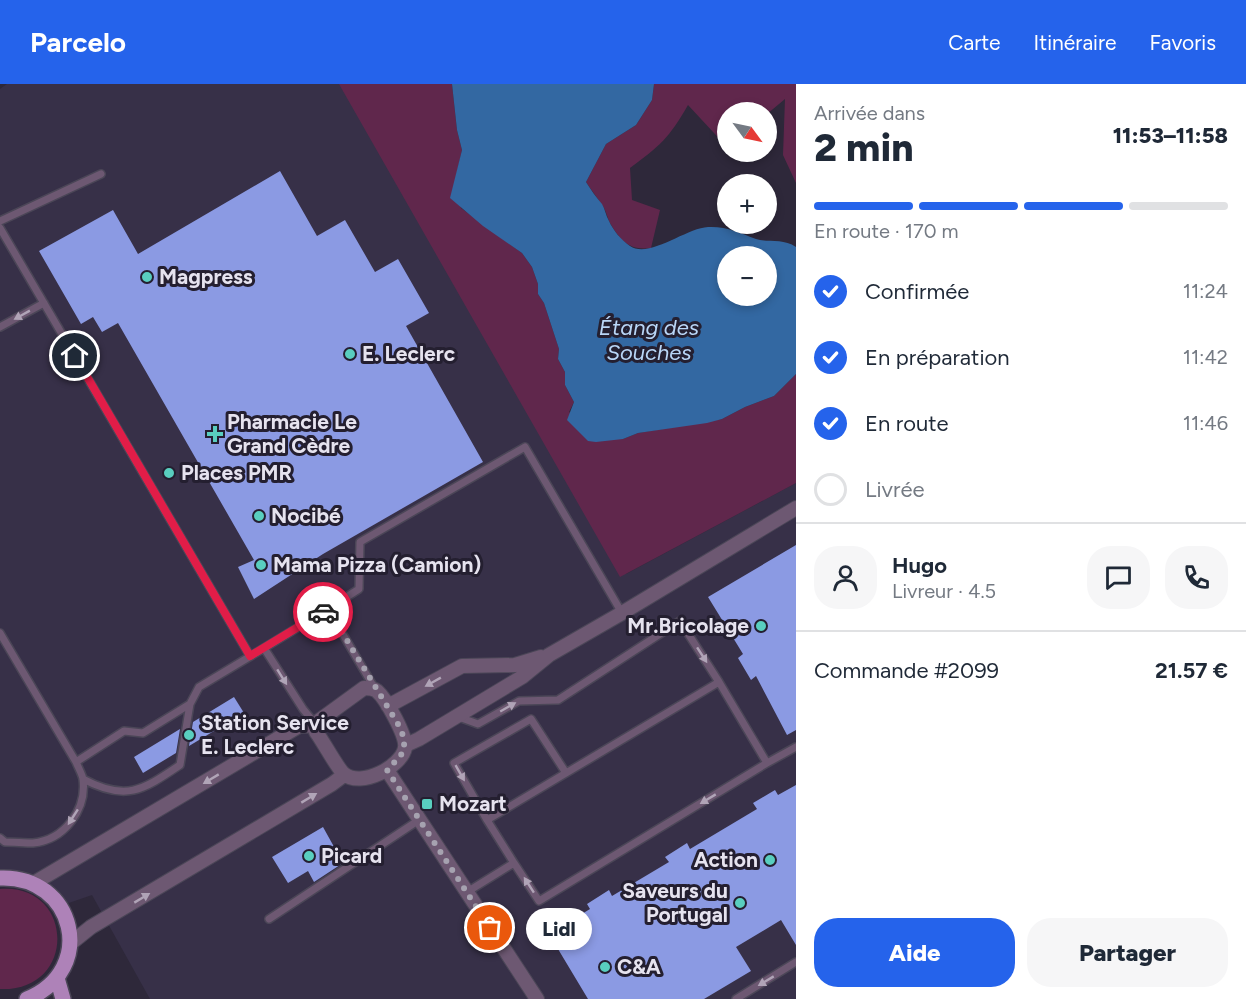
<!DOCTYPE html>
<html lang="fr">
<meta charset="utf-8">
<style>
:root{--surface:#fff;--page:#f6f6f7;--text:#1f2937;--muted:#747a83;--line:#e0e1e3;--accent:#2563eb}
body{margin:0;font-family:Figtree,sans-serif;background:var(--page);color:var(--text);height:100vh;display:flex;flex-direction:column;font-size:22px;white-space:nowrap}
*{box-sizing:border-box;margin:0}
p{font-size:20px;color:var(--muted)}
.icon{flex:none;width:33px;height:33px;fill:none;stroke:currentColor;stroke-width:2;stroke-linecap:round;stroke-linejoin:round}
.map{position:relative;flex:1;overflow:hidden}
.panel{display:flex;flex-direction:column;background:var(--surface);width:450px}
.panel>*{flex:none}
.needle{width:39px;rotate:123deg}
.controls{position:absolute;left:717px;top:18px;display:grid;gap:12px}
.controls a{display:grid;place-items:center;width:60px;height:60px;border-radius:50%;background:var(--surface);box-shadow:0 3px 9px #0003;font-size:30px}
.pin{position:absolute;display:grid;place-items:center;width:51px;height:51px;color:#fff;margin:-26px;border:3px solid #fff;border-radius:50%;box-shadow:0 2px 6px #0007}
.courier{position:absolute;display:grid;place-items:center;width:60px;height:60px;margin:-30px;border:4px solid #e11d48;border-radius:50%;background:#fff;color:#222;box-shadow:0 2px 8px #0007}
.bubble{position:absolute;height:42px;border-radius:21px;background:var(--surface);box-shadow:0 3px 9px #0003;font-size:20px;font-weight:800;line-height:42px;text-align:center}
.headline em{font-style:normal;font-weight:800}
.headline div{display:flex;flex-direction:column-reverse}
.headline{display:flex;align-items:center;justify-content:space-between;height:102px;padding:0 18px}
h1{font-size:39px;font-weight:800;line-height:45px}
.bar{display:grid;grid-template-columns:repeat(4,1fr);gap:9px 6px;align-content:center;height:72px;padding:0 18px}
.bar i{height:8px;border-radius:4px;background:var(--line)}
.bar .current{background:var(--accent)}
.bar p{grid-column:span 4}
.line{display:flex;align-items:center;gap:15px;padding:0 18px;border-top:2px solid var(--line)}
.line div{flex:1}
.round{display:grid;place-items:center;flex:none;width:63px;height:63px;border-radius:24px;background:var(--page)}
ol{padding:0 18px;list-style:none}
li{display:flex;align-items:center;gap:18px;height:66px}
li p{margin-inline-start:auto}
li .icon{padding:6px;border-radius:50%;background:var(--accent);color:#fff;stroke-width:4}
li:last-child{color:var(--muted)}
li i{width:33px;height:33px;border:3px solid var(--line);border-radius:50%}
.action{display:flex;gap:12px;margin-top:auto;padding:12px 18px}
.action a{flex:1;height:69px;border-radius:24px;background:var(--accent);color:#fff;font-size:24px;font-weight:800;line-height:69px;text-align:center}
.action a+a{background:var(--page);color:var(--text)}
header{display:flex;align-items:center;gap:36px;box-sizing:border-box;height:84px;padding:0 30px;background:var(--accent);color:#fff}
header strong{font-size:28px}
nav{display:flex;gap:33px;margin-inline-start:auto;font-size:21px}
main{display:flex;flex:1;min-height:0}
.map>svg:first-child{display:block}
.built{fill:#373048}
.green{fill:#60274c}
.water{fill:#3368a2;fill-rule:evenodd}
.building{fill:#8b9ae3}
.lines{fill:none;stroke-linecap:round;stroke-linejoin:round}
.service-casing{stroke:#4b4657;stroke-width:10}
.minor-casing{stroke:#4b4657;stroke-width:16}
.primary-casing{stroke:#4b4657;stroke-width:18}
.service{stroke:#6d5872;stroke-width:7}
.minor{stroke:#6d5872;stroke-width:14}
.primary{stroke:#ae82b8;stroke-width:15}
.oneway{fill:#b0a4b7}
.done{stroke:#a6a2b0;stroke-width:6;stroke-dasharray:0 10.8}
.route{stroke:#e11d48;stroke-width:8}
.poi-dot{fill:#59cebf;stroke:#241f30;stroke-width:2}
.labels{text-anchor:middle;stroke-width:6;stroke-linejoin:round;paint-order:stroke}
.poi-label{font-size:21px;font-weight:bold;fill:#e6e3ef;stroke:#241f30;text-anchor:start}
.water-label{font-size:22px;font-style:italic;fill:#b9d6f7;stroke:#241f30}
</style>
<header>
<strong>Parcelo</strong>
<nav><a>Carte</a><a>Itinéraire</a><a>Favoris</a></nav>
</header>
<main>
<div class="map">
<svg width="796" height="915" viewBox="0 0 796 915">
<rect width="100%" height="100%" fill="#2e283a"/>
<!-- built -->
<path class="built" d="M7 0H340L626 490 796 399V915H150L92 811 60 822 54 814 0 794V5Z"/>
<!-- green -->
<path class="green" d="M339 0H452L457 46 462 66 455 97 461 124 522 169 532 183 538 200V210L544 219 559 265 558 275 565 288V301L574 318 569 328 623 355 638 349 722 335 745 323 774 312 796 290V399L620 493Z
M654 0H796V99L783 71 785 15 767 30 766 28H728L727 63 688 21C669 54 660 62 630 84L632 116 660 126 651 164C629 167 620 156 610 139 607 133 606 126 602 121 597 113 591 106 586 98L606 60 636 41 652 16Z
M0 805C75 799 78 908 0 905Z"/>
<!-- water -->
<path class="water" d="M452 0H654L652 16 636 41 606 60 586 98C591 106 596 113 602 120 605 125 606 132 609 137 613 146 621 156 630 162 649 175 686 144 708 143 726 142 740 149 756 155 769 159 783 154 796 163V290L774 312 745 323 722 335 707 339 638 349 623 355 596 358 588 357 567 336 574 318 565 301V288L558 275 559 265 544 219 538 210V200L532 183 522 169 483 142 450 114 462 66 457 46ZM728 172H766V212H728Z"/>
<!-- building -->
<path class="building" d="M280 87 317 152 345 136 375 188 398 175 429 229 406 242 483 378 323 470 254 515 238 483 254 476 118 239 102 248 93 233 81 240 39 167 113 126 138 170Z
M796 461V646L787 651 756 592 751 596 738 574 743 570 708 513Z
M234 613 244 629 189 662 193 638Z
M180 645 176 669 143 689 134 673Z
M796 701V861L781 836 736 863 751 887 704 915H588L549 850 590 825 587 820 609 806 612 812 669 778 665 773 687 759 690 765 757 725 753 719 775 706 778 711Z
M323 743 343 779 314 798 308 787 288 799 272 773Z"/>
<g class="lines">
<defs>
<path id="service" d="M0 137 101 90
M0 144 250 572
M0 243 44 219
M328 525 359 505 360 458 525 363 622 529
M0 549 76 678 124 647 143 649 190 620 199 603 264 564
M456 632 478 640 519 617 558 616 680 537 719 598 767 679 539 817 514 779
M316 641 303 625 264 564 328 525 375 605
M767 679 796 663
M83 695C126 718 143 706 180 681L190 620
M487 736 454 679 531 635 566 689
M0 754 5 758C14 758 24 759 33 759 64 756 87 726 83 695 82 690 78 683 76 678
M467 808 514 779 487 736 719 598
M269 835 419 736
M736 915 796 878"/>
<path id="minor" d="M364 604C368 604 373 604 377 607 386 615 407 652 405 664 401 683 361 704 344 690 337 684 323 657 316 648L317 641 320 636Z
M388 622 462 582 515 581 541 573
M406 661 419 655 522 593 549 571 622 529 796 424
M387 686 537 915
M34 799 299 642 317 641
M71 859 91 843 332 700 344 691"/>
<path id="primary" d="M0 794C75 791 98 886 27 915
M57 894 63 915"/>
</defs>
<!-- service casing -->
<use href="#service" class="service-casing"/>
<!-- minor casing -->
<use href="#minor" class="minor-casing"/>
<!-- primary casing -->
<use href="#primary" class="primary-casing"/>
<!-- service -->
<use href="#service" class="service"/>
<!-- minor -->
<use href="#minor" class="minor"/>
<!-- primary -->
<use href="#primary" class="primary"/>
</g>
<!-- one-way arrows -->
<defs><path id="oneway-solid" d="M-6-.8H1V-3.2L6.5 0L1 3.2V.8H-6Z" transform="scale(1.5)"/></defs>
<g class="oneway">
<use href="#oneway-solid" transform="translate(22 231) rotate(151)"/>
<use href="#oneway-solid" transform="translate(702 571) rotate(57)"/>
<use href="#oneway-solid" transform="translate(282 593) rotate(58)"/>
<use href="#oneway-solid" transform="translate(433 598) rotate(151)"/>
<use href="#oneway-solid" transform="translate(508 623) rotate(-30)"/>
<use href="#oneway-solid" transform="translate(460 689) rotate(60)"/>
<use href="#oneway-solid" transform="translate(211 695) rotate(149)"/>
<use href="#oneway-solid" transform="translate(309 714) rotate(-31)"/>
<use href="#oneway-solid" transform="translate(708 715) rotate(149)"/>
<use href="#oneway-solid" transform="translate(73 733) rotate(123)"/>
<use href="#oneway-solid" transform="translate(529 801) rotate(-123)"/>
<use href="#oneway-solid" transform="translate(142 814) rotate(-31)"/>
<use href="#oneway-solid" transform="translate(766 897) rotate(149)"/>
</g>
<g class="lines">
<!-- done -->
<path class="done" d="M323 528 328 525 401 645C408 669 403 669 387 686L490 844"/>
<!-- route -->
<path class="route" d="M75 272 250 572 323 528"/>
</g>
<!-- markers -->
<g class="poi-dot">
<circle cx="147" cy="193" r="6"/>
<circle cx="350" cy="270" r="6"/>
<path d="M212 341h6v6h6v6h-6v6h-6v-6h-6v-6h6z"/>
<circle cx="169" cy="389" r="6"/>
<circle cx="259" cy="432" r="6"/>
<circle cx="261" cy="481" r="6"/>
<circle cx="761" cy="542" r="6"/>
<circle cx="189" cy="651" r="6"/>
<rect x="421" y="714" width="12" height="12" rx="3"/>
<circle cx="309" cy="772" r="6"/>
<circle cx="770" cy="776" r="6"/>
<circle cx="740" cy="819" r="6"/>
<circle cx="605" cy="883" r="6"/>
</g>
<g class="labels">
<!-- poi labels -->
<g class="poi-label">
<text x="159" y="200">Magpress</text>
<text x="362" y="277">E. Leclerc</text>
<text x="227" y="345">Pharmacie Le<tspan x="227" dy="24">Grand Cèdre</tspan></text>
<text x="181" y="396">Places PMR</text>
<text x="271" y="439">Nocibé</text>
<text x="273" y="488">Mama Pizza (Camion)</text>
<text x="749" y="549" text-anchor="end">Mr.Bricolage</text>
<text x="201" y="646">Station Service<tspan x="201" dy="24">E. Leclerc</tspan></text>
<text x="439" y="727">Mozart</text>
<text x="321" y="779">Picard</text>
<text x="758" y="783" text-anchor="end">Action</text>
<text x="728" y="814" text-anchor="end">Saveurs du<tspan x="728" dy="24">Portugal</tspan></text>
<text x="617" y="890">C&amp;A</text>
</g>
<!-- water labels -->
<g class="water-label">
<text x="649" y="251">Étang des<tspan x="649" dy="25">Souches</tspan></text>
</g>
</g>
</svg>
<div class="controls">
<a><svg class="needle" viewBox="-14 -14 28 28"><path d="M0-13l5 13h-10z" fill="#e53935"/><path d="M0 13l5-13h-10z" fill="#747a83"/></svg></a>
<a>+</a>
<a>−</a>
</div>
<div class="pin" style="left:490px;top:844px;background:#ea580c"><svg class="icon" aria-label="bag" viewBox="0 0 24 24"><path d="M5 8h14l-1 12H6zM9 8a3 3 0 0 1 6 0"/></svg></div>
<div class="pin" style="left:75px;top:272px;background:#1f2937"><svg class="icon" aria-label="home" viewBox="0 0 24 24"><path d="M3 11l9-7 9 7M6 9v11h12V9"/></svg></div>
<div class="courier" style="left:323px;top:528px"><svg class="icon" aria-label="car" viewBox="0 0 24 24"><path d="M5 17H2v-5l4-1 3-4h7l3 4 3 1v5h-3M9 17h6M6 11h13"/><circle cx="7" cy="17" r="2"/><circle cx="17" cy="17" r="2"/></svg></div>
<div class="bubble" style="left:526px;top:824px;width:66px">Lidl</div>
</div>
<section class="panel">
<div class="headline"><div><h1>2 min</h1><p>Arrivée dans</p></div><em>11:53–11:58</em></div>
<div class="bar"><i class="current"></i><i class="current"></i><i class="current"></i><i></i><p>En route · 170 m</p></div>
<ol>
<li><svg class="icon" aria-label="check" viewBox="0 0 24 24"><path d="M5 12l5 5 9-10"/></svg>Confirmée<p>11:24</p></li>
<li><svg class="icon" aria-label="check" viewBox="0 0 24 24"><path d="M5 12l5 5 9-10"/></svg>En préparation<p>11:42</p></li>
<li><svg class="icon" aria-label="check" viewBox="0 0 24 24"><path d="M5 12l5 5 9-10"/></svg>En route<p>11:46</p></li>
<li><i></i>Livrée</li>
</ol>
<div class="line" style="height:108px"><a class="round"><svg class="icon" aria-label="person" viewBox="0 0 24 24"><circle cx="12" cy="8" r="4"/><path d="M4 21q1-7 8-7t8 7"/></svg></a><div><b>Hugo</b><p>Livreur · 4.5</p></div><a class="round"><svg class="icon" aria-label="chat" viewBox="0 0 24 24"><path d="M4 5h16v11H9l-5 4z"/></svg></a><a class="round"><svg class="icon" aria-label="phone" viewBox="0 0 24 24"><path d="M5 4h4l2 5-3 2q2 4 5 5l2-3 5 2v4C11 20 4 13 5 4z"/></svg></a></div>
<div class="line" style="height:78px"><div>Commande #2099</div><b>21.57 €</b></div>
<div class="action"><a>Aide</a><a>Partager</a></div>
</section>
</main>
